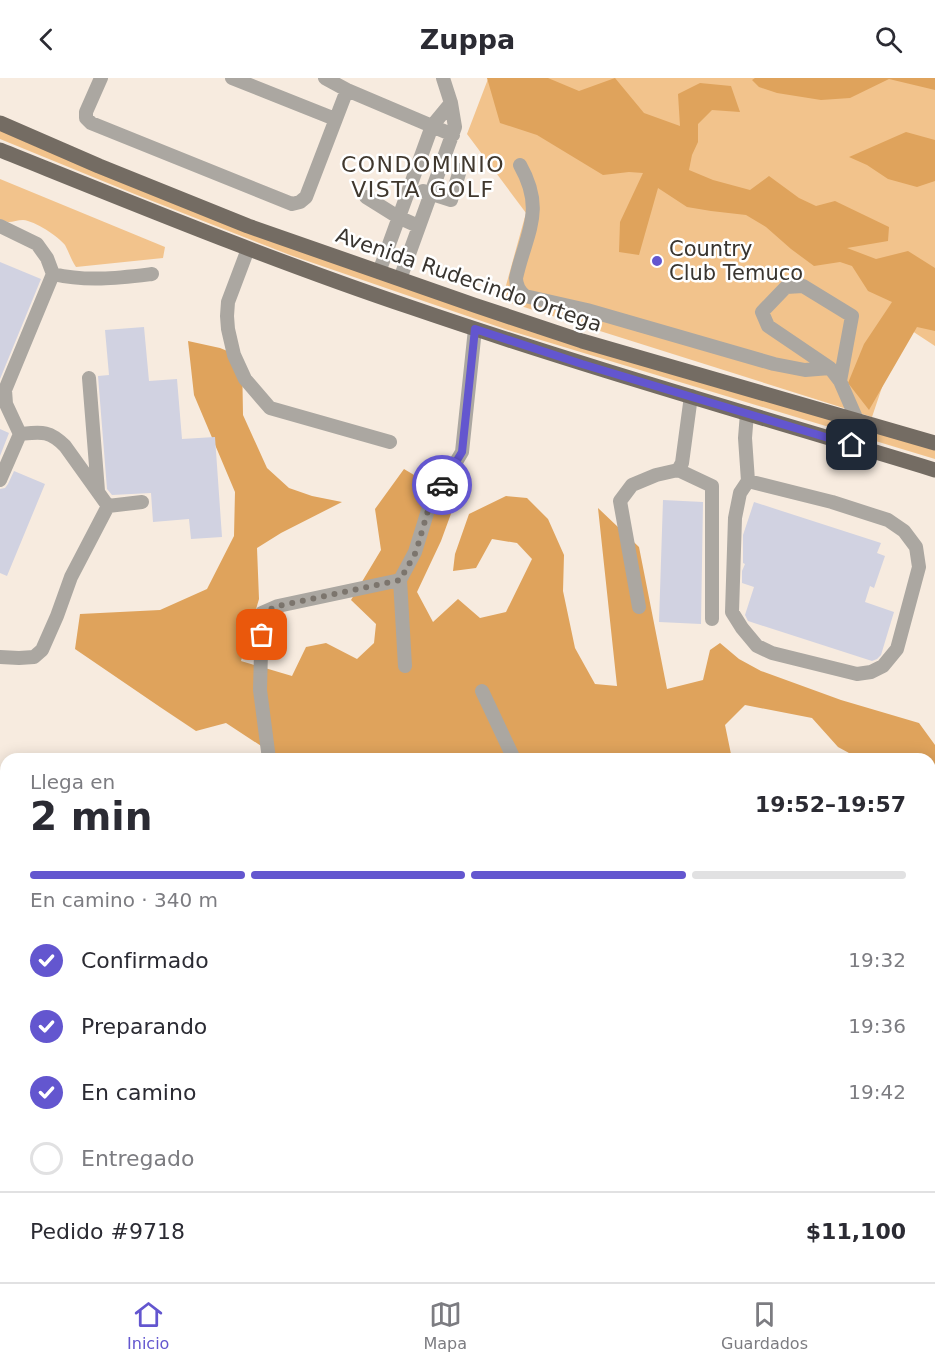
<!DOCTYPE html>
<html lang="es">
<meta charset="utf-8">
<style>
:root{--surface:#fff;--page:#f2f2f3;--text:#2b2b33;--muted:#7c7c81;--line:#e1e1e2;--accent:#6356cf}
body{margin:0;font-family:"DejaVu Sans",sans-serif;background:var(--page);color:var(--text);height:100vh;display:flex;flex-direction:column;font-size:22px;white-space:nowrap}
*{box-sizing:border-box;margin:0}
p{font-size:20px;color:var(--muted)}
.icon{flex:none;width:33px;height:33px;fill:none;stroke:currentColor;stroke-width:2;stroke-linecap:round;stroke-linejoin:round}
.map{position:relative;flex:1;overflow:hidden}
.panel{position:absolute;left:0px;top:675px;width:936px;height:530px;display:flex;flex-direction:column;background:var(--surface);border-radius:18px 18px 0 0;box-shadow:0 3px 15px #0003}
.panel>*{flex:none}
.pin{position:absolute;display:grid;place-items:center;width:51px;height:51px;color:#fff;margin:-26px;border-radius:12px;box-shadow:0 3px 9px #0006}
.courier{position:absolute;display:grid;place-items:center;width:60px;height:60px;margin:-30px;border:4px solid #6356cf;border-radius:50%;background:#fff;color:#222;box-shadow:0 2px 8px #0007}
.headline em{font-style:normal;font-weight:700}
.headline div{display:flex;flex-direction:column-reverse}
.headline{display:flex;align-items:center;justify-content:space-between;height:102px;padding:0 30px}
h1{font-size:39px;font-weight:700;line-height:45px}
.bar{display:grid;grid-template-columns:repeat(4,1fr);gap:9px 6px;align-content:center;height:72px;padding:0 30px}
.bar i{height:8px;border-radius:4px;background:var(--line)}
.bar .active{background:var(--accent)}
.bar p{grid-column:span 4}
.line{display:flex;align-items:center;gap:15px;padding:0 30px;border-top:2px solid var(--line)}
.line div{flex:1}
ol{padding:0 30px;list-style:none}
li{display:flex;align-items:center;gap:18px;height:66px}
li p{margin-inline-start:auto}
li .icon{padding:6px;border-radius:50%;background:var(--accent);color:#fff;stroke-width:4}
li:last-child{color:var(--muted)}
li i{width:33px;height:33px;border:3px solid var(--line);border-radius:50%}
header{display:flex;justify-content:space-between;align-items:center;height:78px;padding:0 30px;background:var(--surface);font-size:27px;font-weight:700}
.dock{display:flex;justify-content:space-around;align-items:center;height:84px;border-top:2px solid var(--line);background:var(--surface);font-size:16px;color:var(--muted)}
.dock a{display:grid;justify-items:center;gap:3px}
.dock .active{color:var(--accent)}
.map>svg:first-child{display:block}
.green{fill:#f2c38c}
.forest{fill:#dfa35c}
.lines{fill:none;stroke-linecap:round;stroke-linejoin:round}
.stream{stroke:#d2974f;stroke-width:3}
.building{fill:#d1d2e1}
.minor{stroke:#aba7a1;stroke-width:14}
.major{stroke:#746c63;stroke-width:15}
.done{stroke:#7c756d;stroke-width:6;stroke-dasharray:0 10.8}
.route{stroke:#6356cf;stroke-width:8}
.poi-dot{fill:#6356cf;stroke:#fff;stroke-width:2}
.labels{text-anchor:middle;stroke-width:5;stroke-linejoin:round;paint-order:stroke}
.poi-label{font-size:21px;fill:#393530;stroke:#fff;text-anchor:start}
.street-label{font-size:21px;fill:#393530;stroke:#fff}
.neighbourhood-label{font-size:22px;letter-spacing:1.5px;fill:#40382e;stroke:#fff}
</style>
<header><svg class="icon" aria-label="back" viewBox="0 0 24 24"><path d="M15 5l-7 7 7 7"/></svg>Zuppa<svg class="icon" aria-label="search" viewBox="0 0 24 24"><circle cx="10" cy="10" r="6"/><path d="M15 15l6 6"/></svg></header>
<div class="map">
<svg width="935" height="1204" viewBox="0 0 935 1204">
<rect width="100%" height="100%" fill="#f7ebdf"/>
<!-- green -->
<path class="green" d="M487 0H935V268L903 247 872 339 502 222 526 135 467 56 488 1Z
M0 51 293 169 935 372V381L511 253 290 177 137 117 0 61Z
M0 101 165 169 163 180 76 189C71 182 69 174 65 167 58 158 35 143 23 142 14 142 9 147 0 141Z"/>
<!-- forest -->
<path class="forest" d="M487 0H548L579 13 615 0 644 35 680 48 678 16 700 5 731 8 740 34 712 32 698 46V64L692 77 689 92 713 102 750 112 769 98 799 120 816 128 835 123 889 149 888 163 847 170 876 181 908 173 935 190V253L917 249 869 332 848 305 864 266 892 224 868 213 852 188 840 184 814 188 791 171 766 149 746 137 711 133 687 129 658 110 639 177 619 174 620 144 643 95 629 94 603 97 537 57 500 45Z
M755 0H935V12L889 1 850 20 821 22 777 15 759 9 752 2Z
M906 54 935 62V103L917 109 888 101 867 87 849 79Z
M188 263 220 270 242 279 243 337 267 390 289 410 312 418 342 424 281 455 257 470 259 521 241 583 292 598 306 569 326 565 357 581 374 565 376 546 351 522 381 472 375 431 404 391 456 422 441 463 417 514 433 544 458 521 480 540 506 534 532 481 517 465 492 461 476 490 453 493 455 476 469 436 506 418 527 420 548 441 564 477 563 513 575 570 595 606 617 608 598 430 639 469 667 611 703 602 710 572 720 565 739 581 761 593 841 622 919 645 935 667V899L930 900V681H860L838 669 812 640 745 627 725 647 732 681H281L226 645 196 653 160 629 75 571 80 536 160 532 207 511 234 458 235 414 194 317Z
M181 1199 794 1198 828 1204H168V1201Z"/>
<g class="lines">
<!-- stream -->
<path class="stream" d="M930 1168 935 1165"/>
</g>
<!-- building -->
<path class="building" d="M0 184 41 201 0 301Z
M144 249 149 303 177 301 182 361 215 359 222 459 191 461 189 441 153 444 151 415 112 417 107 411 98 298 109 297 105 252Z
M0 351 9 355 0 378Z
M14 393 45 406 7 498 0 495V411L5 410 8 406Z
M663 422 703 424 701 546 659 544Z
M754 424 881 465 877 475 885 478 874 510 870 508 865 524 894 534 881 577 877 581 872 583 748 543 745 537 754 509 742 505V493L745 486 743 485V457Z"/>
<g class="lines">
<!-- minor -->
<path class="minor" d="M101 0 86 34V40L91 45 292 126 300 124 306 119 347 12
M232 0 335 41
M325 0 347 12 453 57
M520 87C546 133 526 155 516 200 516 208 519 213 525 218L587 232 774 286 805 292 830 290
M423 113 451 122 460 92
M366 119 398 139 418 148
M0 148 37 166 47 180 53 196 5 312 6 326 20 356 0 402
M248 171 228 224 227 238 228 251 234 277 245 301 270 330 390 364
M379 194 432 48 451 25
M53 196C87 204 118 200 152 196
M400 201 455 49 451 25 443 0
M89 300 98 413
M840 303 852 238 803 208 786 209 762 234 768 248 830 290 840 303 857 342
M747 335 745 360 748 403 740 415 735 440 732 534 742 550 757 568 772 575 857 596 871 594 883 588 897 571 919 489 916 469 904 453 888 442 832 424 748 403
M20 356C41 354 49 352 65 368L108 428
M678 392 712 408V541
M400 502 405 588
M639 529 620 423 632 407 656 397 678 392 682 385 691 318
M0 579 19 580 34 579 42 572 57 538 71 499 108 428 142 424
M482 613 514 681
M269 681 260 612 262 535 278 528 400 502 415 474 429 429 462 374 475 251
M0 757 6 756
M0 928H6
M930 1106 935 1100
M875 1198 877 1204
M94 1204 120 1198"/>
<!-- major -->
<path class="major" d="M0 45 99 88 248 148 474 227 582 263 935 365
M0 72C137 127 273 183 413 230 585 289 761 339 935 392"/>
</g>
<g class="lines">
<!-- done -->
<path class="done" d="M262 557V535L278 528 400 502 416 474 429 429 442 407"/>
<!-- route -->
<path class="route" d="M442 407 462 374 475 251 582 286 852 367"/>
</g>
<!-- markers -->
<circle class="poi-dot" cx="657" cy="183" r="6"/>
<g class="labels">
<!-- poi labels -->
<g class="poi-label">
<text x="669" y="178">Country<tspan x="669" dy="24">Club Temuco</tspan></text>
</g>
<!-- street labels -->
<g class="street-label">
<text transform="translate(469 202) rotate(19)" y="7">Avenida Rudecindo Ortega</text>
</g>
<!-- neighbourhood labels -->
<g class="neighbourhood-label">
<text x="423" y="94">CONDOMINIO<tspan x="423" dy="25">VISTA GOLF</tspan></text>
</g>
</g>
</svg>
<div class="pin" style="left:262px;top:557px;background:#ea580c"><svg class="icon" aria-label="bag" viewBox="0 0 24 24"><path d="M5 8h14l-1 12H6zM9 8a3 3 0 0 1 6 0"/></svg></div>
<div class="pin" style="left:852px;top:367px;background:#1f2937"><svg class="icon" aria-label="home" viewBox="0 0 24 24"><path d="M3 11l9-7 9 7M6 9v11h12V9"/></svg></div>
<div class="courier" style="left:442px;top:407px"><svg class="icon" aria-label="car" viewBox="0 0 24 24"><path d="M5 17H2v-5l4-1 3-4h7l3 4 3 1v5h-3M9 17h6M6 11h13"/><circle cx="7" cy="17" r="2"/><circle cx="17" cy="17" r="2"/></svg></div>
<section class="panel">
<div class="headline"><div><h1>2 min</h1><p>Llega en</p></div><em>19:52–19:57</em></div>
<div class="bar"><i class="active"></i><i class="active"></i><i class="active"></i><i></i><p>En camino · 340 m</p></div>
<ol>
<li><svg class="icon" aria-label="check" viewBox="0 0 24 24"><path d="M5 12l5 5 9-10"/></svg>Confirmado<p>19:32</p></li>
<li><svg class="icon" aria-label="check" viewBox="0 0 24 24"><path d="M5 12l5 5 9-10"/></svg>Preparando<p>19:36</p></li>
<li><svg class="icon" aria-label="check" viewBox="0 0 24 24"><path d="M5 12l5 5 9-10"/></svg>En camino<p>19:42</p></li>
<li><i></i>Entregado</li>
</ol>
<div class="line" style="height:78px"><div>Pedido #9718</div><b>$11,100</b></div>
</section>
</div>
<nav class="dock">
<a class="active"><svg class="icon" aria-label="home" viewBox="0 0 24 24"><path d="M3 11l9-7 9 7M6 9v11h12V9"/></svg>Inicio</a>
<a><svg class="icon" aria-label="map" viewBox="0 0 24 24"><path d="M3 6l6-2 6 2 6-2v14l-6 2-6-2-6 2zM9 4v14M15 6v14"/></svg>Mapa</a>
<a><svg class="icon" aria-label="saved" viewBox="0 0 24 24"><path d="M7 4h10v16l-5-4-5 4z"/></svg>Guardados</a>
</nav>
